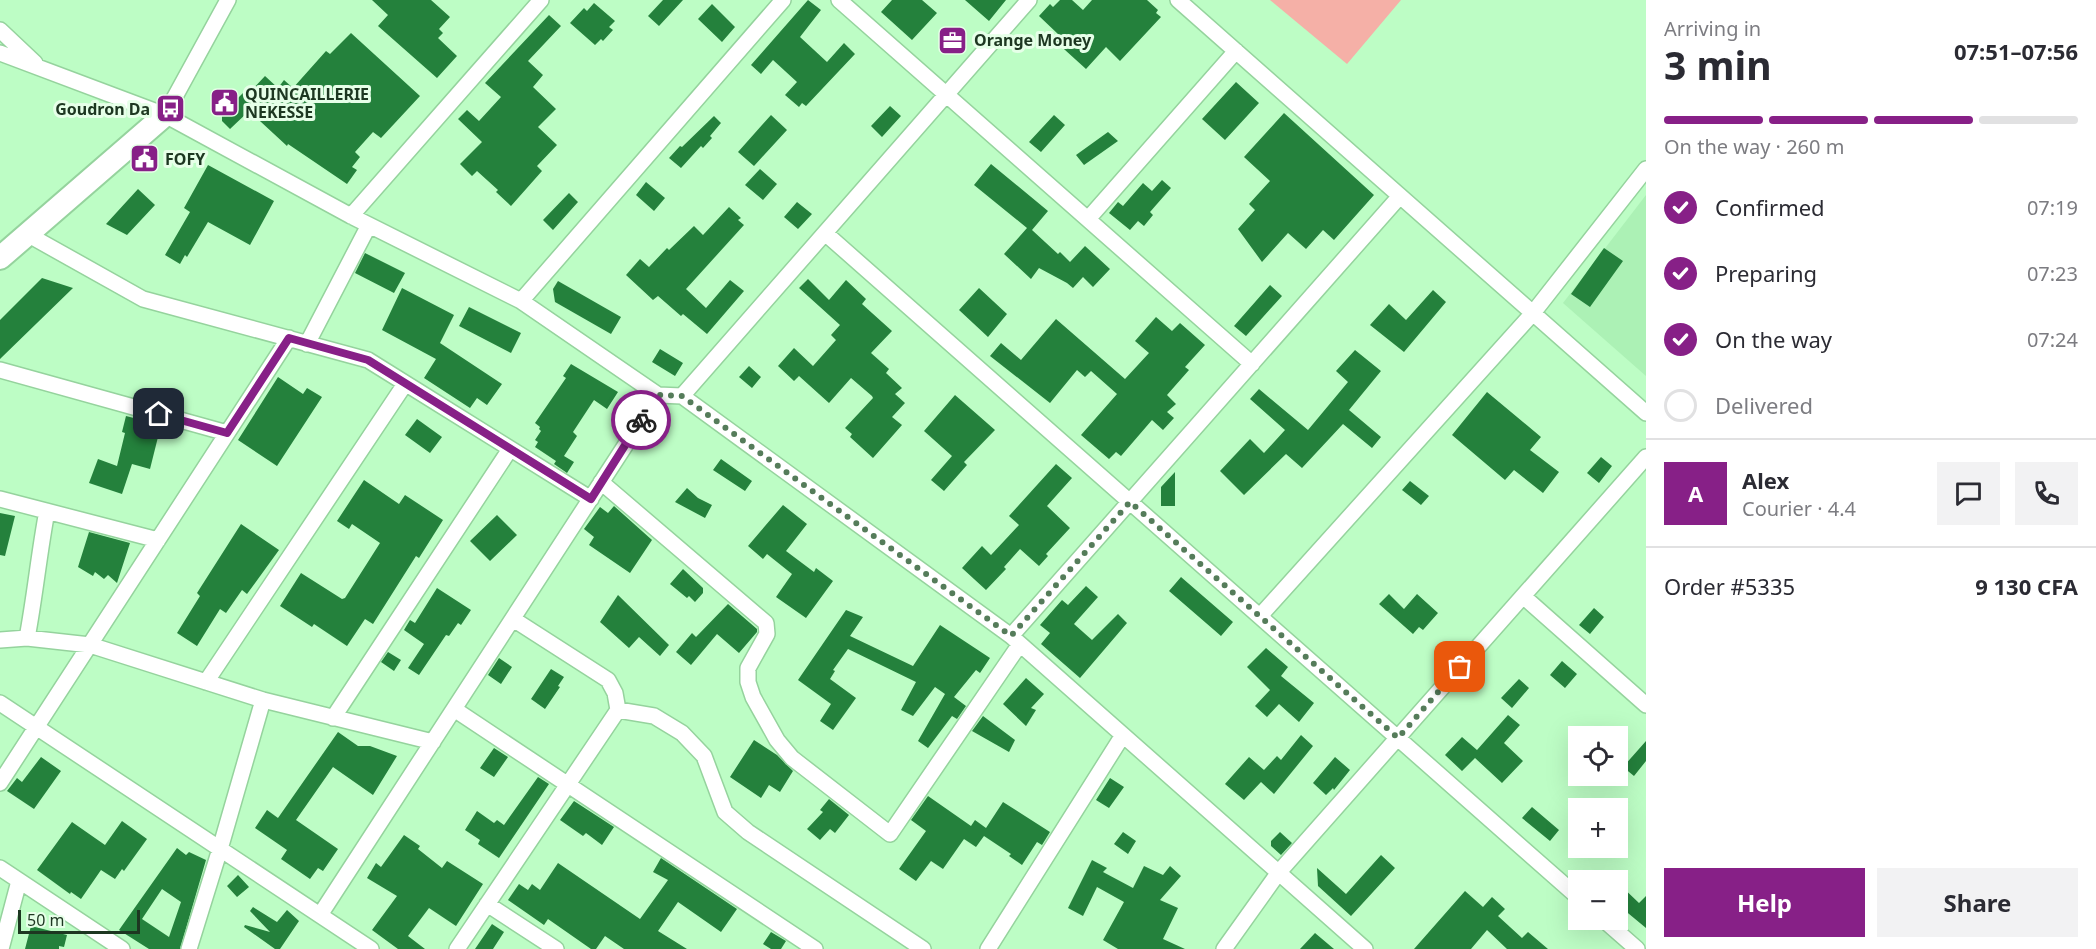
<!DOCTYPE html>
<meta charset="utf-8">
<style>
:root{--surface:#fff;--page:#f2f2f3;--text:#2b2b33;--muted:#7c7c81;--line:#e1e1e2;--accent:#872087}
body{margin:0;font-family:"Noto Sans",sans-serif;background:var(--page);color:var(--text);height:100vh;display:flex;flex-direction:column;font-size:22px;white-space:nowrap}
*{box-sizing:border-box;margin:0}
p{font-size:20px;color:var(--muted)}
.icon{flex:none;width:33px;height:33px;fill:none;stroke:currentColor;stroke-width:2;stroke-linecap:round;stroke-linejoin:round}
.map{position:relative;flex:1;overflow:hidden}
.details{display:flex;flex-direction:column;background:var(--surface);width:450px}
.details>*{flex:none}
.controls{position:absolute;left:1568px;top:726px;display:grid;gap:12px}
.controls a{display:grid;place-items:center;width:60px;height:60px;border-radius:0px;background:var(--surface);box-shadow:0 6px 24px #0002;font-size:30px}
.scale{position:absolute;left:18px;bottom:15px;width:122px;box-sizing:border-box;padding-left:6px;border:3px solid #1d3721;border-top:0;font-size:16px;line-height:21px;white-space:nowrap;color:#1d3721;-webkit-text-stroke:4px #e6ffe8;paint-order:stroke}
.pin{position:absolute;display:grid;place-items:center;width:51px;height:51px;color:#fff;margin:-26px;border-radius:12px;box-shadow:0 3px 9px #0006}
.courier{position:absolute;display:grid;place-items:center;width:60px;height:60px;margin:-30px;border:4px solid #872087;border-radius:50%;background:#fff;color:#222;box-shadow:0 2px 8px #0007}
.overview em{font-style:normal;font-weight:700}
.overview div{display:flex;flex-direction:column-reverse}
.overview{display:flex;align-items:center;justify-content:space-between;height:102px;padding:0 18px}
h1{font-size:39px;font-weight:700;line-height:45px}
.bar{display:grid;grid-template-columns:repeat(4,1fr);gap:9px 6px;align-content:center;height:72px;padding:0 18px}
.bar i{height:8px;border-radius:4px;background:var(--line)}
.bar .on{background:var(--accent)}
.bar p{grid-column:span 4}
.line{display:flex;align-items:center;gap:15px;padding:0 18px;border-top:2px solid var(--line)}
.line div{flex:1}
.round{display:grid;place-items:center;flex:none;width:63px;height:63px;border-radius:0px;background:var(--page)}
ol{padding:0 18px;list-style:none}
li{display:flex;align-items:center;gap:18px;height:66px}
li p{margin-inline-start:auto}
li .icon{padding:6px;border-radius:50%;background:var(--accent);color:#fff;stroke-width:4}
li:last-child{color:var(--muted)}
li i{width:33px;height:33px;border:3px solid var(--line);border-radius:50%}
.button{display:flex;gap:12px;margin-top:auto;padding:12px 18px}
.button a{flex:1;height:69px;border-radius:0px;background:var(--accent);color:#fff;font-size:24px;font-weight:700;line-height:69px;text-align:center}
.button a+a{background:var(--page);color:var(--text)}
main{display:flex;flex:1;min-height:0}
.map>svg:first-child{display:block}
.built{fill:#acf1b5}
.green{fill:#f5b0a7}
.building{fill:#24813c;fill-rule:evenodd}
.lines{fill:none;stroke-linecap:round;stroke-linejoin:round}
.street-casing{stroke:#95d39d;stroke-width:18}
.secondary-casing{stroke:#95d39d;stroke-width:26}
.street{stroke:#fff;stroke-width:15}
.secondary{stroke:#fff;stroke-width:22}
.done{stroke:#557c5a;stroke-width:6;stroke-dasharray:0 10.8}
.route{stroke:#872087;stroke-width:8}
.labels{text-anchor:middle;stroke-width:6;stroke-linejoin:round;paint-order:stroke}
.poi-label{font-size:16px;font-weight:bold;fill:#1d3721;stroke:#e6ffe8;text-anchor:start}
</style>
<main>
<div class="map">
<svg width="1646" height="949" viewBox="0 0 1646 949">
<rect width="100%" height="100%" fill="#bdfdc5"/>
<!-- built -->
<path class="built" d="M1646 195V376L1563 303Z"/>
<!-- green -->
<path class="green" d="M1270 0H1401L1347 64Z"/>
<!-- building -->
<path class="building" d="M372 0H431L450 17 439 29 443 33 438 38 457 56 437 78 378 26 388 15Z
M663 0H683L659 26 648 16Z
M808 0 821 10 800 37 827 62 844 43 855 54 806 106 802 103 799 107 785 95 797 82 773 60 761 74 751 65Z
M892 0H922L937 13 912 40 881 12Z
M965 0H1006L989 21Z
M1060 0H1072L1083 10 1092 0H1147L1158 10 1156 13 1161 17 1120 61 1106 47 1086 69 1054 40 1059 35 1039 16 1050 4 1053 7Z
M594 3 615 21 609 27 613 30 603 41 601 39 595 45 570 23 584 8 587 11Z
M712 4 735 27 722 42 698 19Z
M549 15 561 26 528 61 543 75 533 87 556 109 538 127 557 145 537 166 542 171 511 206 496 192 498 190 477 171 472 176 460 164 482 142 458 119 467 110 479 121 501 97 485 83Z
M351 33 420 96 381 138 373 132 355 152 360 157 352 167 357 170 347 184 288 144 287 146 249 111 230 129 222 121V114L245 91 248 94 265 76 278 88 284 80 293 88 326 51 330 54Z
M1236 82 1259 103 1225 140 1202 119Z
M890 106 901 116 882 137 871 126Z
M1284 113 1374 195 1334 240 1323 230 1306 249 1288 233 1262 262 1238 229 1255 210 1249 204 1270 181 1244 157Z
M771 115 787 130 754 166 738 152Z
M1054 115 1065 125 1041 152 1029 142Z
M714 116 721 123 710 136 712 138 703 148 701 146 681 168 669 158 680 146 682 147Z
M1108 132 1118 141 1084 165 1076 155Z
M991 164 1048 211 1032 230 1058 254 1060 252 1070 262 1085 246 1110 269 1093 287 1083 277 1073 288 1067 283 1039 268 1031 279 1004 254 1027 228 974 185Z
M208 165 274 201 250 245 208 222 187 257 185 255 180 264 165 255 190 212 184 208Z
M760 169 777 184 763 200 745 185Z
M1162 180 1171 188 1150 212 1153 215 1144 226 1138 221 1130 230 1109 213 1118 202 1123 206 1143 183 1152 191Z
M646 182 665 198 654 211 636 195Z
M138 189 155 205 127 235 106 224Z
M569 193 578 202 553 230 543 220Z
M797 202 812 214 798 229 784 217Z
M729 207 741 218 738 220 744 225 686 289 706 308 730 280 744 291 707 334 683 314 681 316 658 296 653 300 626 275 640 259 649 267 667 248 669 250 694 226 703 235Z
M1604 248 1623 261 1590 307 1571 294Z
M365 253 405 273 394 293 355 273Z
M42 278 73 288 0 359V320Z
M808 279 829 300 846 280 866 299 862 304 892 331 871 353 889 369 886 373 902 388 895 394 905 403 892 417 902 425 873 458 850 437 852 434 845 428 873 398 872 396 851 378 829 403 799 376 794 381 778 366 794 348 813 366 836 340 831 335 840 325 799 288Z
M558 281 621 317 611 334 555 302 553 289Z
M1270 285 1282 296 1246 336 1234 326Z
M402 288 454 315 440 343 502 384 487 405 477 398 470 408 424 378 436 359 382 330Z
M979 288 1007 314 988 337 959 310Z
M1433 290 1446 302 1404 352 1370 325 1389 304 1406 320Z
M469 307 521 333 511 353 459 326Z
M1156 317 1172 331 1180 323 1205 345 1185 367 1189 370 1167 395 1176 404 1167 412 1174 418 1163 430 1152 420 1121 456 1116 452 1109 459 1081 435 1117 394 1091 371 1085 377 1077 370 1050 403 990 356 1001 343 1021 360 1056 319 1125 379 1149 353 1135 341Z
M660 349 683 363 675 376 652 362Z
M1355 350 1381 371 1349 410 1381 437 1372 448 1343 424 1302 468 1286 454 1244 495 1220 471 1250 439 1264 453 1285 430 1250 399 1259 389 1308 430 1348 382 1336 371Z
M571 364 618 392 607 409 594 400 573 432 577 436 564 456 574 462 567 473 554 464 556 461 535 447 538 442 535 440 541 431 539 429 540 427 535 423 566 378 563 376Z
M749 366 761 377 752 388 739 377Z
M278 377 303 394 307 388 322 397 277 466 238 440Z
M1487 392 1541 437 1530 450 1559 472 1543 493 1514 470 1505 480 1452 435Z
M955 395 995 430 964 462 967 465 944 491 931 480 952 456 924 431Z
M126 416 161 425 150 469 132 464 122 494 89 483 98 459 117 466 125 433 122 432Z
M417 419 442 437 430 453 405 435Z
M1601 457 1612 466 1599 483 1587 473Z
M721 459 752 481 745 491 713 470Z
M1056 464 1072 478 1047 506 1070 528 1046 554 1048 556 1039 566 1020 549 1004 567 1006 569 986 590 962 568 982 546 991 555 1019 525 1009 516Z
M1175 472V506H1161V487Z
M364 480 399 504 405 495 443 520 419 558 416 556 373 624 365 619 347 646 314 624 312 627 280 606 301 573 342 599 345 598 380 543 352 524 349 529 337 521Z
M1410 481 1429 496 1421 505 1402 490Z
M687 488 698 498 712 505 705 518 675 502Z
M783 505 807 524 786 551 814 572 816 568 833 581 806 618 776 597 792 574 767 554 763 559 748 546Z
M614 506 652 540 630 573 589 545 594 537 584 529 600 507 608 513Z
M0 513 15 516 5 556 0 555Z
M497 515 517 535 490 561 470 541Z
M241 524 279 550 247 594 242 590 226 613 220 609 197 646 177 633 200 596 197 593Z
M89 532 130 543 117 583 108 575 104 579 95 572 93 576 78 567Z
M683 569 703 588V593L695 602 689 596 687 598 670 584Z
M1181 577 1233 622 1221 636 1169 591Z
M1086 586 1098 597 1074 624 1092 640 1118 614 1127 623 1080 678 1041 644 1050 633 1040 625 1062 600 1068 605Z
M437 588 471 610 461 625 458 623 449 636 446 635 419 675 408 668 424 644 404 630 410 620 415 623Z
M1389 594 1404 609 1417 594 1438 613 1423 630 1419 627 1413 634 1379 604Z
M618 595 669 645 660 656 639 637 629 648 600 622Z
M728 604 757 629V632L739 653 717 634 691 665 676 652 692 633 696 637Z
M1594 608 1604 617 1590 634 1579 625Z
M846 610 863 617 850 636 913 666 940 625 990 658 980 673 976 670 954 697 966 706 957 719 952 716 928 748 918 741 945 694 935 687 913 716 901 710 916 682 848 649 833 670 835 671 830 679 856 698 833 730 820 721 831 704 798 680Z
M1266 648 1288 667 1281 676 1314 703 1299 722 1279 704 1267 717 1255 706 1270 690 1247 667Z
M388 652 401 660 394 671 381 662Z
M499 658 512 667 501 684 488 675Z
M1562 661 1577 674 1565 688 1550 675Z
M551 669 564 677 558 686 560 687 545 709 531 699Z
M1026 678 1044 694 1031 708 1036 710 1026 726 1003 704Z
M1519 679 1529 688 1512 708 1501 698Z
M1508 715 1520 725 1504 743 1523 761 1502 783 1475 758 1462 771 1445 755 1462 737 1477 750Z
M983 716 1015 740 1009 752 972 731Z
M338 732 358 746H370L397 756 373 795 333 767 296 820 338 849 323 871 318 868 310 879 281 859 287 850 255 828 267 810 278 818Z
M1301 735 1313 746 1274 794 1261 782 1244 800 1225 784 1249 757 1264 770 1277 756 1281 760Z
M754 740 777 755 793 771 780 792 769 785 761 798 730 777Z
M1646 741V761L1634 776 1623 767Z
M494 748 508 757 494 777 480 768Z
M41 757 61 771 34 809 7 791 17 778 22 782Z
M1335 757 1350 770 1334 790 1333 788 1326 795 1313 783Z
M538 777 549 784 499 858 478 844 480 840 465 830 477 811 494 823 497 820 504 825Z
M1110 778 1124 787 1109 808 1096 800Z
M928 796 971 826 975 820 986 828 1003 802 1050 832 1042 845 1037 842 1022 865 1009 856 1011 854 984 836 976 847 964 839 943 869 931 861 916 881 899 869 926 831 911 820Z
M829 799 849 815 835 833 830 829 820 840 807 829 823 812 820 810Z
M574 801 614 827 602 845 586 833 583 836 560 820Z
M1532 807 1559 830 1550 841 1522 818Z
M122 821 147 839 124 871 122 869 115 879 101 870 81 899 71 892 70 894 37 870 72 822 105 845Z
M1123 832 1136 841 1128 854 1114 844Z
M1280 832 1292 843 1281 855 1271 846V841Z
M404 835 420 846 418 849 442 868 447 861 483 884 456 926 429 908 408 936 425 949H398L372 930 397 896 367 878 376 863 381 867Z
M177 848 186 855 189 852 206 860 180 949H149L119 930ZM162 889 181 902 169 937 142 919Z
M1381 855 1395 868 1351 916 1318 886 1317 868 1346 894Z
M661 858 737 909 721 932 678 902 658 931 687 949H624L605 936 596 949H591L548 919 544 925 508 900 519 884 528 890 532 884 540 890 558 863 640 919 668 880 653 872Z
M1092 860 1107 868 1103 872 1133 888 1144 866 1163 875 1170 866 1181 876 1160 900 1178 908 1163 939 1185 949H1118L1103 940 1124 902 1097 887 1083 916 1068 908Z
M238 875 249 887 237 897 227 886Z
M1617 882 1639 903 1646 896V928L1617 904Z
M1465 891 1483 907 1492 897 1505 909 1498 916 1522 938 1528 932 1548 949H1507L1487 930 1471 949H1414Z
M253 907 277 922 287 910 299 921 280 949H275L244 927 245 925 270 932 250 911Z
M492 924 504 932 493 949H475Z
M31 926 67 935 64 947 59 946V949H25Z
M771 932 786 941 781 949H771L763 944Z
M1315 933 1334 949H1300Z"/>
<g class="lines">
<defs>
<path id="street" d="M839 0 1252 364
M1178 0 1646 413
M0 30 35 63
M0 53 165 115 351 216 521 301 658 395 682 396 1011 636 1365 949
M165 115 228 0
M351 216 541 0
M1088 219 1236 51
M825 233 1578 897
M27 234 143 299 368 360 591 499
M521 301 783 0
M307 344 369 225
M0 370 227 433
M682 396 1029 0
M601 482 766 623 767 634 748 668V682L753 697 777 740 792 758 890 834 1020 644
M0 499 158 540
M1523 596 1646 705
M1260 616 1533 313 1646 169
M1011 636 1400 196
M27 638C35 596 39 553 47 511
M0 640 27 638 90 645 263 700 433 742
M206 682 405 384
M0 703 371 949
M454 709 815 949
M618 710 654 716 682 733 704 756 725 812 748 832 923 949
M333 718 510 449
M0 783 289 338
M0 868 122 949
M487 904 556 949
M320 915 658 395
M1604 920 1637 949
M1 949 19 881
M189 949 220 849 263 700
M457 949 618 710 615 693 608 680 513 619
M988 949 1123 735
M1224 949 1279 872 1646 457"/>
<path id="secondary" d="M0 258 165 115"/>
</defs>
<!-- street casing -->
<use href="#street" class="street-casing"/>
<!-- secondary casing -->
<use href="#secondary" class="secondary-casing"/>
<!-- street -->
<use href="#street" class="street"/>
<!-- secondary -->
<use href="#secondary" class="secondary"/>
</g>
<g class="lines">
<!-- done -->
<path class="done" d="M641 420 658 395 682 396 1011 636 1130 502 1398 738 1460 667"/>
<!-- route -->
<path class="route" d="M159 414 227 433 289 338 368 360 591 499 641 420"/>
</g>
<!-- icons -->
<defs>
<symbol id="office-square" viewBox="-11 -11 22 22"><rect x="-9" y="-9" width="18" height="18" rx="4" fill="#872087" stroke="#e6ffe8"/><path d="M-6-3h4V-5.5h4V-3h4V5H-6ZM-1-4.5V-3h2v-1.5ZM-6 0V1H6V0Z" fill="#fff"/></symbol>
<symbol id="civic-square" viewBox="-11 -11 22 22"><rect x="-9" y="-9" width="18" height="18" rx="4" fill="#872087" stroke="#e6ffe8"/><path d="M-.6-6.5H3V-4.5H.6V-3L4-1V1h2V6H-6V1h2V-1L-.6-3ZM-1.2 2.5V6h2.4V2.5Z" fill="#fff"/></symbol>
<symbol id="bus-square" viewBox="-11 -11 22 22"><rect x="-9" y="-9" width="18" height="18" rx="4" fill="#872087" stroke="#e6ffe8"/><path d="M-5-6H5V4H4V6H2V4H-2V6H-4V4H-5ZM-3.5-4V0h7V-4ZM-3.5 1.2v1.5H-2V1.2ZM2 1.2v1.5H3.5V1.2Z" fill="#fff"/></symbol>
</defs>
<g fill-rule="evenodd">
<use href="#office-square" x="936" y="24" width="33" height="33"/>
<use href="#civic-square" x="208" y="86" width="33" height="33"/>
<use href="#bus-square" x="154" y="92" width="33" height="33"/>
<use href="#civic-square" x="128" y="142" width="33" height="33"/>
</g>
<g class="labels">
<!-- poi labels -->
<g class="poi-label">
<text x="974" y="46">Orange Money</text>
<text x="245" y="100">QUINCAILLERIE<tspan x="245" dy="18">NEKESSE</tspan></text>
<text x="150" y="115" text-anchor="end">Goudron Da</text>
<text x="165" y="165">FOFY</text>
</g>
</g>
</svg>
<div class="controls">
<a><svg class="icon" aria-label="locate" viewBox="0 0 24 24"><circle cx="12" cy="12" r="6"/><path d="M12 2v4M12 18v4M2 12h4M18 12h4"/></svg></a>
<a>+</a>
<a>−</a>
</div>
<div class="scale">50 m</div>
<div class="pin" style="left:1460px;top:667px;background:#ea580c"><svg class="icon" aria-label="bag" viewBox="0 0 24 24"><path d="M5 8h14l-1 12H6zM9 8a3 3 0 0 1 6 0"/></svg></div>
<div class="pin" style="left:159px;top:414px;background:#1f2937"><svg class="icon" aria-label="home" viewBox="0 0 24 24"><path d="M3 11l9-7 9 7M6 9v11h12V9"/></svg></div>
<div class="courier" style="left:641px;top:420px"><svg class="icon" aria-label="bike" viewBox="0 0 24 24"><circle cx="6" cy="16" r="4"/><circle cx="18" cy="16" r="4"/><path d="M6 16l4-8h5l3 8M10 8l3 8H6M13 5h3"/></svg></div>
</div>
<section class="details">
<div class="overview"><div><h1>3 min</h1><p>Arriving in</p></div><em>07:51–07:56</em></div>
<div class="bar"><i class="on"></i><i class="on"></i><i class="on"></i><i></i><p>On the way · 260 m</p></div>
<ol>
<li><svg class="icon" aria-label="check" viewBox="0 0 24 24"><path d="M5 12l5 5 9-10"/></svg>Confirmed<p>07:19</p></li>
<li><svg class="icon" aria-label="check" viewBox="0 0 24 24"><path d="M5 12l5 5 9-10"/></svg>Preparing<p>07:23</p></li>
<li><svg class="icon" aria-label="check" viewBox="0 0 24 24"><path d="M5 12l5 5 9-10"/></svg>On the way<p>07:24</p></li>
<li><i></i>Delivered</li>
</ol>
<div class="line" style="height:108px"><b class="round" style="background:var(--accent);color:#fff">A</b><div><b>Alex</b><p>Courier · 4.4</p></div><a class="round"><svg class="icon" aria-label="chat" viewBox="0 0 24 24"><path d="M4 5h16v11H9l-5 4z"/></svg></a><a class="round"><svg class="icon" aria-label="phone" viewBox="0 0 24 24"><path d="M5 4h4l2 5-3 2q2 4 5 5l2-3 5 2v4C11 20 4 13 5 4z"/></svg></a></div>
<div class="line" style="height:78px"><div>Order #5335</div><b>9 130 CFA</b></div>
<div class="button"><a>Help</a><a>Share</a></div>
</section>
</main>
